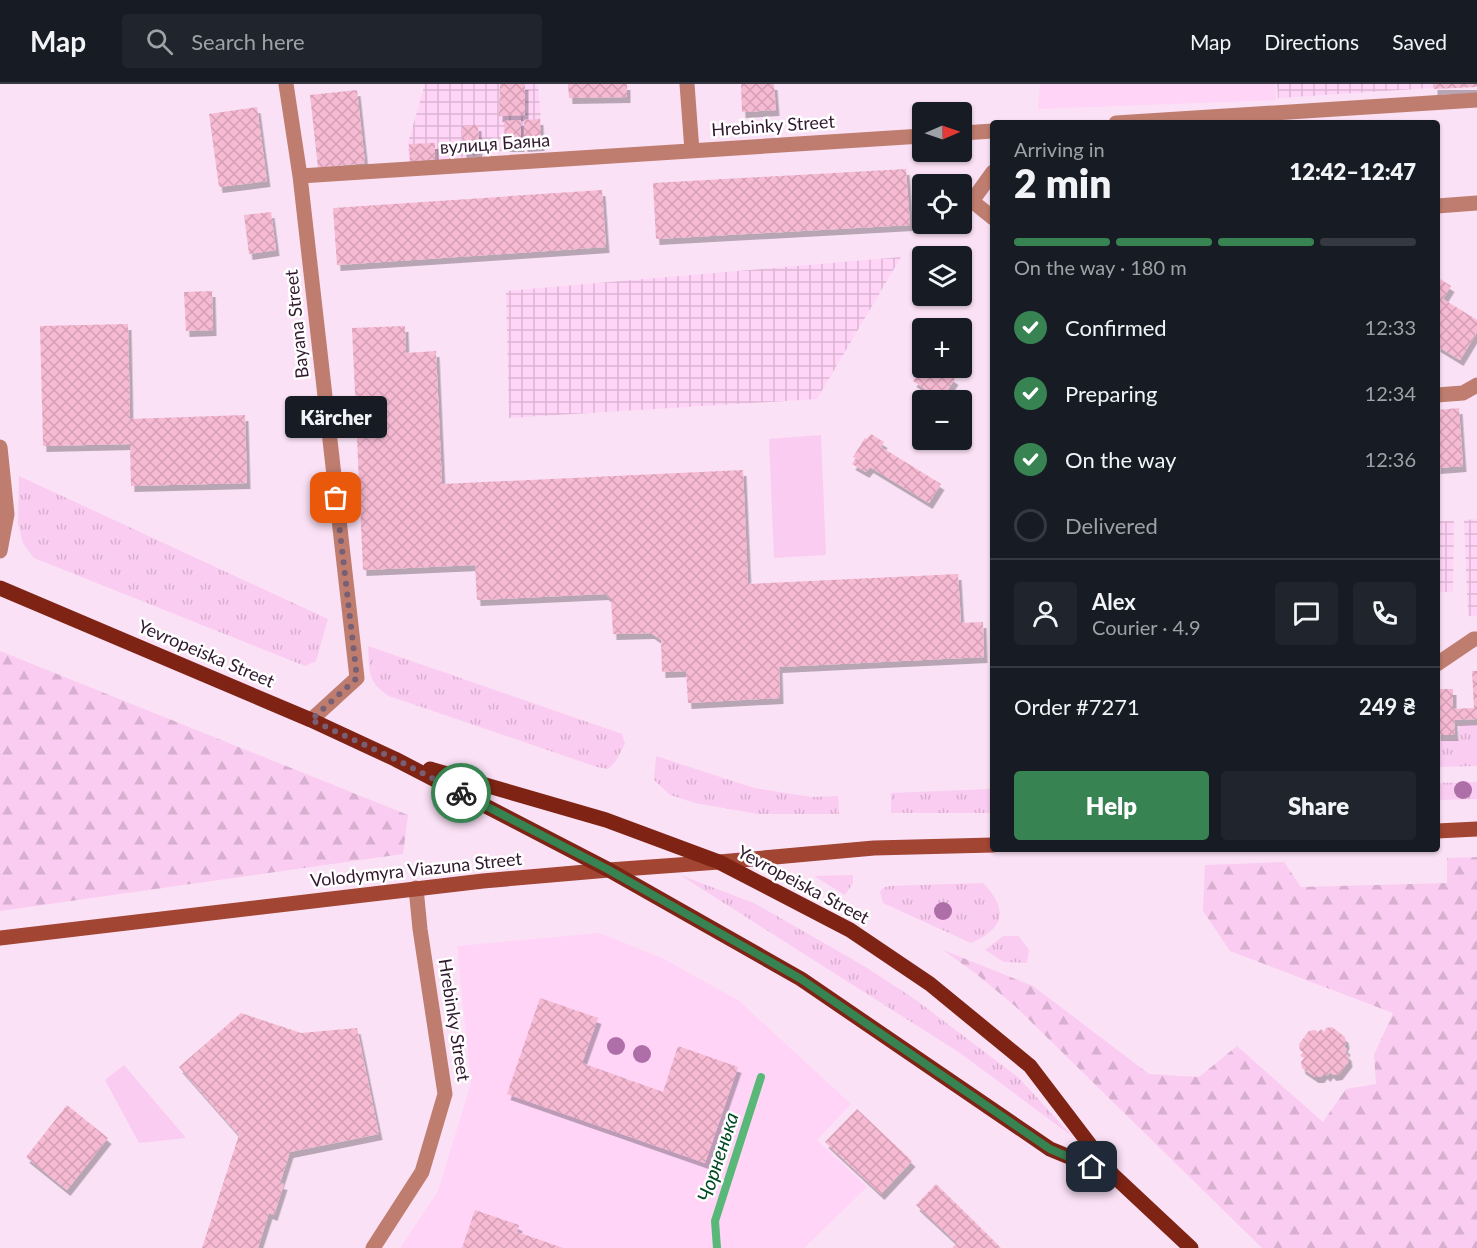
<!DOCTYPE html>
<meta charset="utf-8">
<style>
:root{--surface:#171b24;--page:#20242c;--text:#f1f3f6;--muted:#9ea1a6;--line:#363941;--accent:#388352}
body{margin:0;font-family:Lato,sans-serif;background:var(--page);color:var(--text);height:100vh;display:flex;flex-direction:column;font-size:22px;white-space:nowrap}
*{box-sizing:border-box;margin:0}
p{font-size:20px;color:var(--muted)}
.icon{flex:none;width:33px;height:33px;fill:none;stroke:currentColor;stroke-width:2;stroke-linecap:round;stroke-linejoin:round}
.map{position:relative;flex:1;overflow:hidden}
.sheet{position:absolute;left:990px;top:36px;width:450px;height:732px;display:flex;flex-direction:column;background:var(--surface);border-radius:6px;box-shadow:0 2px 4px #0004}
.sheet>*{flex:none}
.needle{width:39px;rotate:88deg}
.controls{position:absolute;left:912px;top:18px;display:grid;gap:12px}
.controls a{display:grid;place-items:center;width:60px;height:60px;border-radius:6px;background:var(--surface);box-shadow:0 2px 4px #0004;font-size:30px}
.pin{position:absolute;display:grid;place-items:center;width:51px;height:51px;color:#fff;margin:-26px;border-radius:12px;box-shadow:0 3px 9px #0006}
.courier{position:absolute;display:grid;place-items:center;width:60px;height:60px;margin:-30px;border:4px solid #388352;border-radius:50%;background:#fff;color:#222;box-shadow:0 2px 8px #0007}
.bubble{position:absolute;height:42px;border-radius:6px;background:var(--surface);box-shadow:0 2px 4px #0004;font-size:20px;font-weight:800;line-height:42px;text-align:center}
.head em{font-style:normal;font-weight:800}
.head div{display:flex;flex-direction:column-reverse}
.head{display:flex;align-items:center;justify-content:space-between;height:102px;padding:0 24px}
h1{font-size:39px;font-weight:800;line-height:45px}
.bar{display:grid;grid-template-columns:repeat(4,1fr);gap:9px 6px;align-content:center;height:72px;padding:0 24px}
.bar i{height:8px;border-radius:4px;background:var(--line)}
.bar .active{background:var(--accent)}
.bar p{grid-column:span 4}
.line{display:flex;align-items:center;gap:15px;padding:0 24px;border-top:2px solid var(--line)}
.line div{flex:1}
.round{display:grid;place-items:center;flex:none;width:63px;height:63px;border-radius:6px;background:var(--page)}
ol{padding:0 24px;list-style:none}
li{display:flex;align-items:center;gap:18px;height:66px}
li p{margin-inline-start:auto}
li .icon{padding:6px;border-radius:50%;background:var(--accent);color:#fff;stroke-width:4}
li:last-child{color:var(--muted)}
li i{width:33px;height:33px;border:3px solid var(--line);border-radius:50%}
.primary-button{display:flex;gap:12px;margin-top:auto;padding:12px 24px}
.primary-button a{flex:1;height:69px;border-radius:6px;background:var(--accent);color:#fff;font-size:24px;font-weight:800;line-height:69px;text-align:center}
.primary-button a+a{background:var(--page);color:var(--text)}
header{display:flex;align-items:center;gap:36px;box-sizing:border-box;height:84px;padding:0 30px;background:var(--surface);border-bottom:2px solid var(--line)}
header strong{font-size:28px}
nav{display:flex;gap:33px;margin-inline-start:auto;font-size:21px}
.search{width:420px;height:54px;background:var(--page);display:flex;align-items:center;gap:15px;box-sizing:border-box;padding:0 21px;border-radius:6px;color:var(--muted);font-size:22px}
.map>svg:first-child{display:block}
.built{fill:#ffd4f7}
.industrial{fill:url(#industrial-grid)}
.grass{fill:url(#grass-tufts)}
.forest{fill:url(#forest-firs)}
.park{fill:#faccf1}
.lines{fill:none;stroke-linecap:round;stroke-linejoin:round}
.stream{stroke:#59b778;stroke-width:8}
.building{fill:url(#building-cross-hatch);filter:url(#shadow)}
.lane{stroke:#be7d6f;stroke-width:15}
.street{stroke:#be7d6f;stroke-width:15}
.secondary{stroke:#a24533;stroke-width:15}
.primary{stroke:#7f2414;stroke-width:15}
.tree{fill:#ae6ea7}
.done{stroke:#785f74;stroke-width:6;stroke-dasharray:0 10.8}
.route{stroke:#388352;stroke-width:8}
.labels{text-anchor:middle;stroke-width:5;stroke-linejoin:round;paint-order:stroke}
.street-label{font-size:18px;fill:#31192e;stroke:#fff}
.water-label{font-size:20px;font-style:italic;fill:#004b23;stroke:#fff}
</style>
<header>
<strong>Map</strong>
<div class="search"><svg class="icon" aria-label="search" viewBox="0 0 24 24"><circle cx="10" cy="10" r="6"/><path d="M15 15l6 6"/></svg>Search here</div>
<nav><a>Map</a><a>Directions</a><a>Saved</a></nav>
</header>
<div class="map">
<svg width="1477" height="1164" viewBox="0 0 1477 1164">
<defs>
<pattern id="industrial-grid" width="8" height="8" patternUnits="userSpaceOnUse" patternTransform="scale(1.5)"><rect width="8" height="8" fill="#ffd4f7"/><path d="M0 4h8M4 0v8" fill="none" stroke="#dbb5d4"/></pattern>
<pattern id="grass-tufts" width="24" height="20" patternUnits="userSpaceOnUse" patternTransform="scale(1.5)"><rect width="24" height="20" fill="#faccf1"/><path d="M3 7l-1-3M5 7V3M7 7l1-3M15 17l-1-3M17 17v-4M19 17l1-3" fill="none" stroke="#d7afcf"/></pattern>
<pattern id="forest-firs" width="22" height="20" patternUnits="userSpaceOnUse" patternTransform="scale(1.5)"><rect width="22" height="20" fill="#faccf1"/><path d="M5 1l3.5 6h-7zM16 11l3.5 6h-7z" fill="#d7afcf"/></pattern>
<pattern id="building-cross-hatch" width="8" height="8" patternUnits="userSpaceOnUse" patternTransform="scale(1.5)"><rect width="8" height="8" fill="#f7bad3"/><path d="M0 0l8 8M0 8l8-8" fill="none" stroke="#d49fb5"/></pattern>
<filter id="shadow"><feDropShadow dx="3.5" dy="6" stdDeviation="0" flood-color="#0004"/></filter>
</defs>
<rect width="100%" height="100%" fill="#fbe1f6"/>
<!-- built -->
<path class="built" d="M1040 0H1275L1276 16 1038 25Z
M600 849 662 874 738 916 851 1020 817 1056 867 1103 804 1164H400L438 1107 471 999 457 862Z"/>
<!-- industrial -->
<path class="industrial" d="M425 0H538L543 62 436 77 409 78 408 59Z
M1277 0H1477V1L1278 14Z
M901 173 817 315 509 334 506 207Z
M1477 435V532H1468L1464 436Z
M1437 437H1454L1453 508H1437Z"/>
<!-- grass -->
<path class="grass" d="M19 392 328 535 316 577 305 582 34 474 23 459 18 439Z
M368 562 622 650 625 660 615 678 608 685 597 683 389 612C366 597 370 587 368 562Z
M1459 641H1477V682L1437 683V657L1459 656Z
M656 672 754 704 812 713 838 712 839 730H758L695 719 670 711 654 696Z
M1477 698V715L1437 716V699Z
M990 705 991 729H891V709Z
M680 791 754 819 864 882 916 916 1019 994 1073 1053 960 969Z
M853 791V799L845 811 814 792Z
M983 799C1008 825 1006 844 971 859L883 819 880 808 883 804 889 802Z
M1003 852H1019L1029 866 1027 879 1004 878 985 866Z"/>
<!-- forest -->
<path class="forest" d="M0 567 408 731 403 770 0 827Z
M1477 773V1164H1262L1015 922 975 889 943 866 1033 902 1149 990 1199 993 1237 962 1323 1038 1346 1005 1376 1000 1374 971 1393 929 1230 867 1203 827 1205 781 1284 778 1301 803 1447 799V774Z"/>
<!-- park -->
<path class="park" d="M821 351 826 471 774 474 769 355Z
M124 981 186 1054 139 1059 105 996Z"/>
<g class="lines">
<!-- stream -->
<path class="stream" d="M717 1164 715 1137 761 993"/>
</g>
<!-- building -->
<path class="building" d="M500 0H525V31L499 32Z
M568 0H627V13L569 14Z
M741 0H774L776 26 742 28Z
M1434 0H1477V3L1434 5Z
M357 6 365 79 318 84 310 11Z
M257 23 267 97 219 103 209 30Z
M540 35 541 61 524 62V36Z
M521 36V62H505L504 37Z
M478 41 479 67 463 68 462 42Z
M435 59V76L410 77 409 60Z
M906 85 910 141 656 155 653 99Z
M602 106 606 163 337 181 333 124Z
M271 128 276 166 249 170 244 131Z
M1437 193 1451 202 1443 215 1477 236V248L1460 276 1437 262Z
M212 207 213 246 186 247 184 208Z
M128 240 130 335 245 331 247 399 131 402 130 360 43 362 40 242Z
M405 242 406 269 436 267 442 400 743 386 748 500 958 490 961 539 983 538 984 573 779 583 780 614 688 619 686 587 662 588 661 556 651 549 613 550 611 515 605 510 477 516 475 481 363 486 352 244Z
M922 284H938L955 295 941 316 913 297Z
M1459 324 1463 382 1437 384V326Z
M871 350 884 358 881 363 941 400 929 419 870 383 866 388 852 380 856 374 853 373 865 354 867 355Z
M1472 587H1477V635L1454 636 1455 651H1437V605H1453V625L1474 624Z
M540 914 598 934 582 979 663 1008 678 962 738 983 705 1079 507 1010Z
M241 929 301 949 357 944 379 1050 290 1068 280 1099 284 1100 274 1131 269 1129 258 1164H202L239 1051 179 983Z
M1332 943 1345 953 1346 959 1344 962 1347 965 1345 968 1348 971 1349 977 1339 990 1333 991 1330 988 1327 992 1324 989 1321 993H1315L1302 984 1301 978 1304 974 1300 972 1303 968 1300 966 1299 960 1309 947 1315 946 1318 948 1321 945 1324 948 1326 944Z
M67 1021 108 1054 67 1106 26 1073Z
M857 1025 912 1077 881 1110 825 1058Z
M936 1100 976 1139 1001 1164H952L957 1159 916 1121Z
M475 1126 519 1141 517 1148 563 1164H462Z"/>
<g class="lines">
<!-- lane -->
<path class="lane" d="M993 88 972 117 993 134
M1437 122 1477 119
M1437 311 1463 309 1477 301
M0 363 7 430 0 467
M1437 580 1474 555H1477"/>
<!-- street -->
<path class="street" d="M286 0 300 92 357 594 311 636
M687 0 692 67
M1116 39 1477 16
M962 49 993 47
M300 92 922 52
M373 1164 422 1088 445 1010 420 845 416 804"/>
<!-- secondary -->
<path class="secondary" d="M1437 747 1477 745
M0 854 483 797 609 786 719 778 874 764 993 761"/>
<!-- primary -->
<path class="primary" d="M0 504 311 636 395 675 609 786 801 895 1050 1065 1113 1091
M430 685 606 736 719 778 850 846 930 900 1030 982 1113 1091 1191 1164"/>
</g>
<!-- trees -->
<g class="tree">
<circle cx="1463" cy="706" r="9"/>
<circle cx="943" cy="827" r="9"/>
<circle cx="616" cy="962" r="9"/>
<circle cx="642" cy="970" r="9"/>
</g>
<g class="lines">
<!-- done -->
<path class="done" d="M336 414 357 594 311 636 395 675 461 709"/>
<!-- route -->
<path class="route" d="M461 709 609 786 801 895 1050 1065 1092 1083"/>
</g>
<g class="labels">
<!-- street labels -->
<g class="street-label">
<text transform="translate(773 42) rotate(-4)" y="6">Hrebinky Street</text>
<text transform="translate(495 60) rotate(-4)" y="6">вулиця Баяна</text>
<text transform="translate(297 240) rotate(-96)" y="6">Bayana Street</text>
<text transform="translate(206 570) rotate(23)" y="6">Yevropeiska Street</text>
<text transform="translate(416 786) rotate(-6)" y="6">Volodymyra Viazuna Street</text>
<text transform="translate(803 801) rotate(28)" y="6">Yevropeiska Street</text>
<text transform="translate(454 936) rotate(81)" y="6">Hrebinky Street</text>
</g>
<!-- water labels -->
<g class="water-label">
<text transform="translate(718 1073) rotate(-72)" y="7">Чорненька</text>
</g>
</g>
</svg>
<div class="controls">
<a><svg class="needle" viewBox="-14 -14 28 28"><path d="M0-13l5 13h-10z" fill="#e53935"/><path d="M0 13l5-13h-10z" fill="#9ea1a6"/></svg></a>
<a><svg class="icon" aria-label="locate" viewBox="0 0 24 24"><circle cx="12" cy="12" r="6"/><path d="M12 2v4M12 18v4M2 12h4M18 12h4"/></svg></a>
<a><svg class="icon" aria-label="layers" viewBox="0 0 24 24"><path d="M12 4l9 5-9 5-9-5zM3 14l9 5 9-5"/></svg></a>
<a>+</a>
<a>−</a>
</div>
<div class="pin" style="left:336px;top:414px;background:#ea580c"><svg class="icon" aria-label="bag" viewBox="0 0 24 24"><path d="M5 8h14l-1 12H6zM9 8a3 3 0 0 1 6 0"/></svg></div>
<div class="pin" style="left:1092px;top:1083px;background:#1f2937"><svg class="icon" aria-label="home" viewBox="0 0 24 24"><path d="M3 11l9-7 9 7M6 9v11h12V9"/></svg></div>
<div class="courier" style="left:461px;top:709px"><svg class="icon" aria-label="bike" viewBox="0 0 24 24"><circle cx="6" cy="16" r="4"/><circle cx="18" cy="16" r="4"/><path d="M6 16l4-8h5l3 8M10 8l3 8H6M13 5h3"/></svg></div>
<div class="bubble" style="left:285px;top:312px;width:102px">Kärcher</div>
<section class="sheet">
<div class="head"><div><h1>2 min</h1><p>Arriving in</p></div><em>12:42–12:47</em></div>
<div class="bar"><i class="active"></i><i class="active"></i><i class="active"></i><i></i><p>On the way · 180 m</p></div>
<ol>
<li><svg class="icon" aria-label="check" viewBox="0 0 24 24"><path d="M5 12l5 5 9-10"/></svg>Confirmed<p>12:33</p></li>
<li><svg class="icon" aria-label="check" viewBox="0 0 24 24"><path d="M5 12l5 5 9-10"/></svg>Preparing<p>12:34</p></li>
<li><svg class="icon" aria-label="check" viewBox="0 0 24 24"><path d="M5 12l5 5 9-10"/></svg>On the way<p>12:36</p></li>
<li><i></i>Delivered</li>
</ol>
<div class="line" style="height:108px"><a class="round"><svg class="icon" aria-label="person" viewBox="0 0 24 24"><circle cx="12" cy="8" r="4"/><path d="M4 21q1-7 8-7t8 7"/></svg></a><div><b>Alex</b><p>Courier · 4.9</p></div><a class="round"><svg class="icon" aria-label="chat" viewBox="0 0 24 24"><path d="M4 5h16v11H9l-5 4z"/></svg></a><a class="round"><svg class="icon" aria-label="phone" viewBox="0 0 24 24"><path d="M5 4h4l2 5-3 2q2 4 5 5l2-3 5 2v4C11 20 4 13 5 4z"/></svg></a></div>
<div class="line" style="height:78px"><div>Order #7271</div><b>249 ₴</b></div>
<div class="primary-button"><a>Help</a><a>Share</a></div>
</section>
</div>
